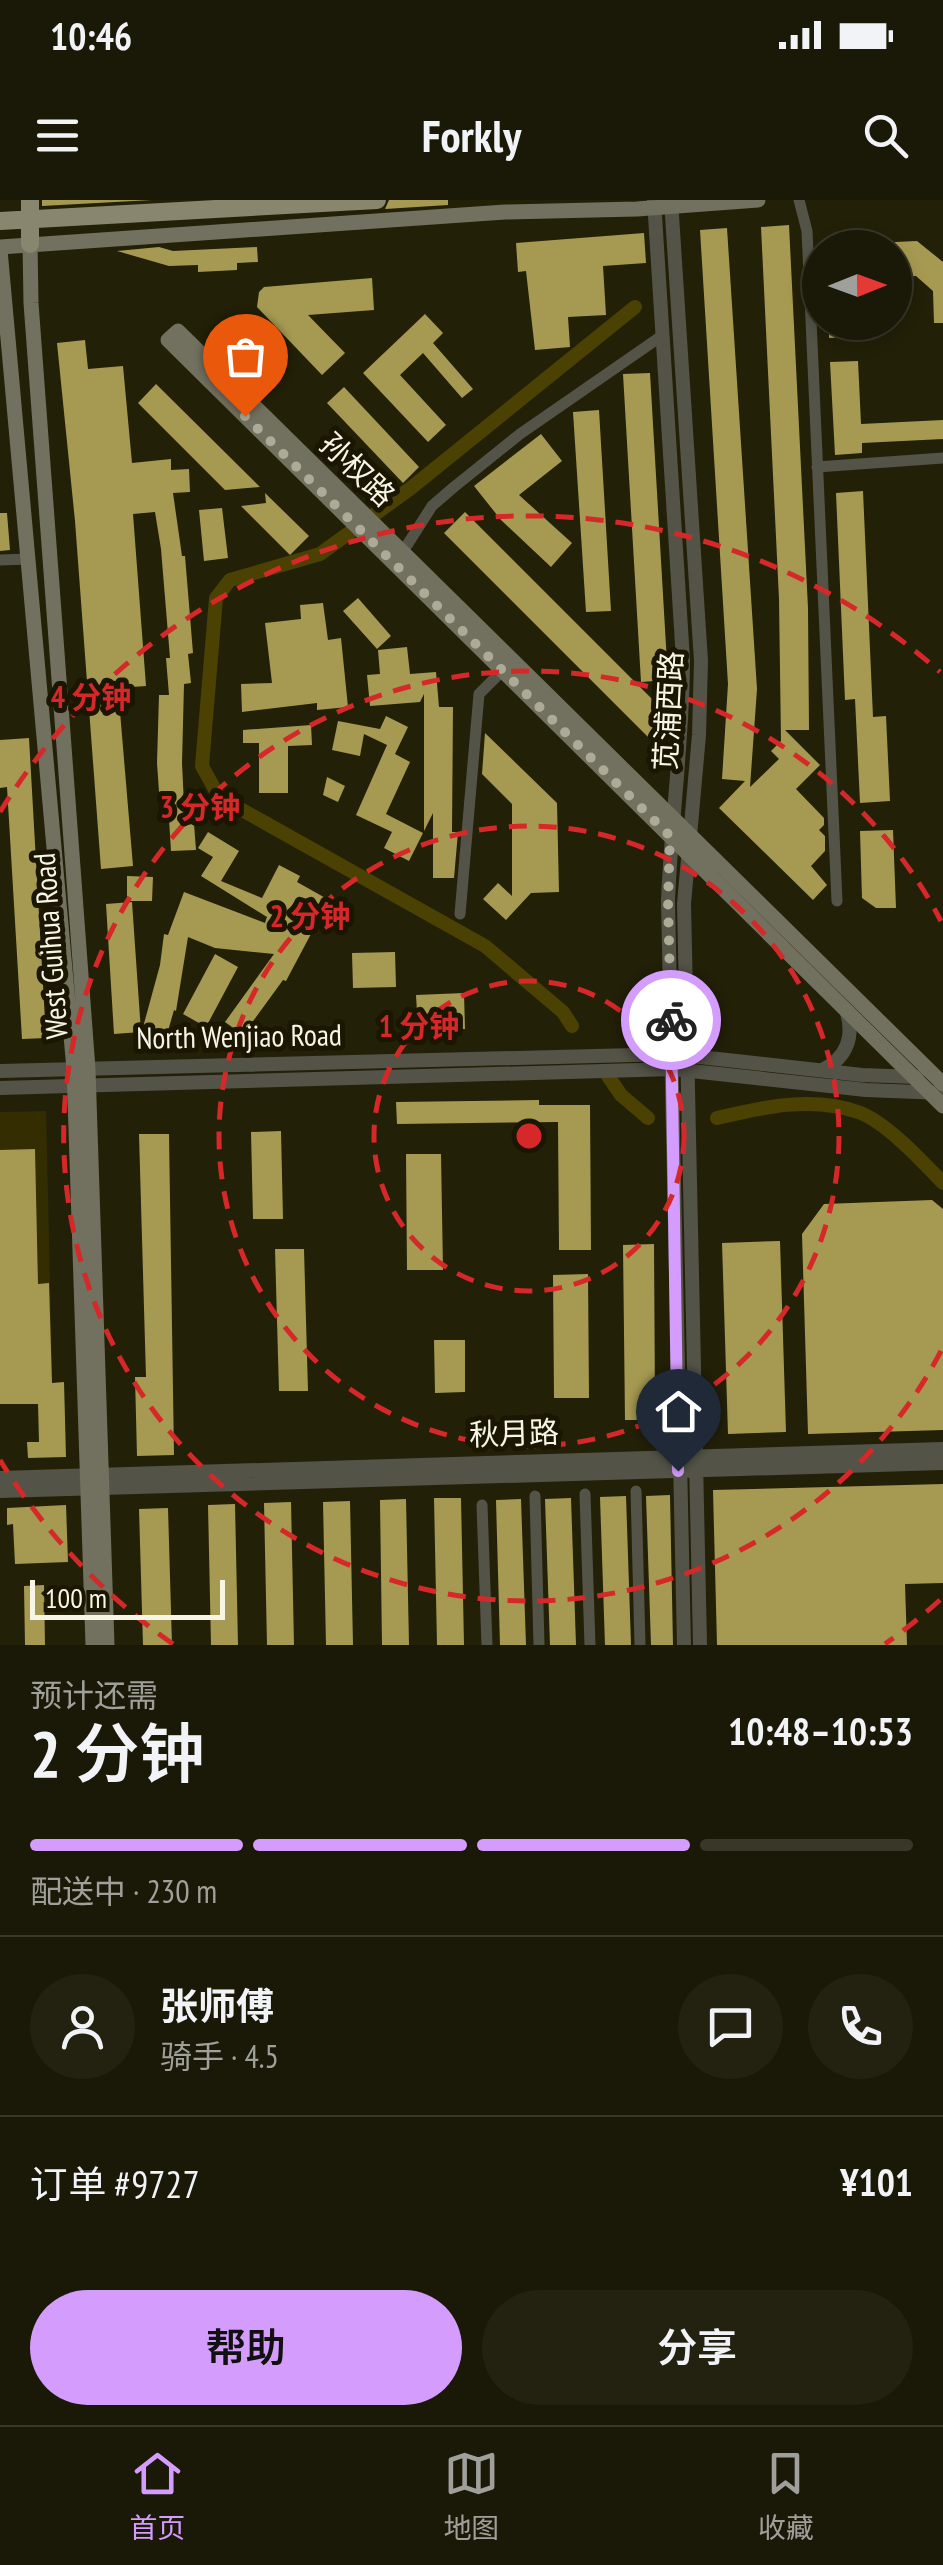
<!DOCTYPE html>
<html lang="zh">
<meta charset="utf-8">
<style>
:root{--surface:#1a1806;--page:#232110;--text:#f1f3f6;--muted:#9fa09b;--line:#383728;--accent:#d49cfc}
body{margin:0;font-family:"PT Sans Narrow","Noto Sans SC",sans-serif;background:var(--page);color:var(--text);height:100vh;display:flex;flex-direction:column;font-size:38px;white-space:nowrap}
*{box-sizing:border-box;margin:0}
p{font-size:32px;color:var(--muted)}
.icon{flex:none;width:55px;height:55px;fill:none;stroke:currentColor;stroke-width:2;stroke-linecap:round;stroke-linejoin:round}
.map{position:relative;height:1445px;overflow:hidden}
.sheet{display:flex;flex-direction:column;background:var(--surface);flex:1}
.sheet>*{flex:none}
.needle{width:65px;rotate:89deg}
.buttons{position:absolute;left:802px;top:30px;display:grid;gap:20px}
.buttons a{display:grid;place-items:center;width:110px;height:110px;border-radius:50%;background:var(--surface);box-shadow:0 5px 15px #0003,0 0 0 2px var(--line);font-size:50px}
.scale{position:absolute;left:30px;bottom:25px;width:195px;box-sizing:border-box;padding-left:10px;border:5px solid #f7f5e6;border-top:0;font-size:28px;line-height:35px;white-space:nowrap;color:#f7f5e6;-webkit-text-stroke:8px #1a1602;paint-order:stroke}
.pin{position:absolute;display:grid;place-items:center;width:85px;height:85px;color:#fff;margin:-102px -42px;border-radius:50% 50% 50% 0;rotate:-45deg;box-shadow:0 0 10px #0007}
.pin .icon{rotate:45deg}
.courier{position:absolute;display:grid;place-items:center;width:100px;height:100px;margin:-50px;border:8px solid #d49cfc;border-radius:50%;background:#fff;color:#222;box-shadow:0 2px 12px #0007}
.summary em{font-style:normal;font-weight:600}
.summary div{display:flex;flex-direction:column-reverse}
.summary{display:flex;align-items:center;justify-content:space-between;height:170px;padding:0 30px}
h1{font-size:65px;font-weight:600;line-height:75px}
.bar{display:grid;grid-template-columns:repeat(4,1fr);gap:15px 10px;align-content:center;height:120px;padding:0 30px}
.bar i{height:12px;border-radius:8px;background:var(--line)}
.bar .on{background:var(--accent)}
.bar p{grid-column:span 4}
.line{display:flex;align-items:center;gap:25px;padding:0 30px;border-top:2px solid var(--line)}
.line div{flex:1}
.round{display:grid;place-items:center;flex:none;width:105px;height:105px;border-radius:52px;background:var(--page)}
.action{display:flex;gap:20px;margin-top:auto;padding:20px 30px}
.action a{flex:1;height:115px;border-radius:60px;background:var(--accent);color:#111;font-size:40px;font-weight:600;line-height:115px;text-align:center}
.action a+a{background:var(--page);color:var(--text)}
.status{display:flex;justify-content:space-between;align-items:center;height:70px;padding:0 50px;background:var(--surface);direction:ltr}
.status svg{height:28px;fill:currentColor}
header{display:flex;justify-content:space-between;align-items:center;height:130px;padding:0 30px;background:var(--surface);font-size:45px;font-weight:600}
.tab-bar{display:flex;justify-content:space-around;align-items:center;height:140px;border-top:2px solid var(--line);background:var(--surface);font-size:28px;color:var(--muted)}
.tab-bar a{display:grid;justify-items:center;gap:5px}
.tab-bar .on{color:var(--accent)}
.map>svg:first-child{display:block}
.green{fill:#332d01}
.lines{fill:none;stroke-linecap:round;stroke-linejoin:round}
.canal{stroke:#4a4103;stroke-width:14}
.building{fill:#a69a52}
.minor{stroke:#545348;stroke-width:11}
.tertiary{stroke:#545348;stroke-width:14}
.secondary{stroke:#72705e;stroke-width:15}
.primary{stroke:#89866f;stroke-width:18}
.done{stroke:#adaa98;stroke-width:10;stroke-dasharray:0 18}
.route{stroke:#d49cfc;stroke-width:12}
.ring{fill:none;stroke:#d62828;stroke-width:5;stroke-dasharray:18 12}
.labels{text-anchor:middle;stroke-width:10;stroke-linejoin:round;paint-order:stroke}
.street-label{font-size:30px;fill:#f7f5e6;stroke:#1a1602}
.centre{fill:#d62828;stroke:#1a1602;stroke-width:5}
.ring-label{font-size:30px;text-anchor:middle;font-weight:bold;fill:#d62828;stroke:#1a1602;stroke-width:10;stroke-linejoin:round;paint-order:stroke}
</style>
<div class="status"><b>10:46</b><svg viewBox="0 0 49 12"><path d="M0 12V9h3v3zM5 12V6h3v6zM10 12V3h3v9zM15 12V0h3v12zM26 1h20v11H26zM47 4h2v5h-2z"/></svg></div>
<header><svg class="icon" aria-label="menu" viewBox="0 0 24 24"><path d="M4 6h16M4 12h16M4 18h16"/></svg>Forkly<svg class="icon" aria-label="search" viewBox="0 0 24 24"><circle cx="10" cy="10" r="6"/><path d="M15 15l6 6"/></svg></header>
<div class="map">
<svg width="943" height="1445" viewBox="0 0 943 1445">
<rect width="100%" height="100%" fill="#232008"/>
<!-- green -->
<path class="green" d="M46 911 52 1169H0V912Z"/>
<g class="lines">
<!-- canal -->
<path class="canal" d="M572 826 563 812 485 746 219 597 202 566 216 398 230 380 320 354 411 288 635 107
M608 876 621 895 648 918
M717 918C763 907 812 896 858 912 885 921 923 962 943 983"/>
</g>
<!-- building -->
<path class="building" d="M42 0H152L42 6Z
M389 0H448V5L385 9Z
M789 25 808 408 809 530H785L820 565 796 589 824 618V625L819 630 825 636V651L811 666 827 685 813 700 719 608 745 581 722 579 728 484 700 30 727 28 757 489 750 587 779 559 771 551 781 541 779 399 761 27Z
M644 33 646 63 603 66 606 115 568 117 570 147 535 150 526 71 518 72 516 43Z
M917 41 943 62V123H934L933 91 916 76 895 77V42Z
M159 47 173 51 257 47 258 62 237 63V70L198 72V65L169 66 117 51Z
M372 78 374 110 308 115 345 153 322 175 257 107 259 92 264 87Z
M425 114 443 133 433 143 473 189 462 198 423 153 400 175 446 225 428 242 363 173Z
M829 122H856L857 137 829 138Z
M85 140 88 169 123 166 132 263 171 259V270L189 269 190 292 173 293 182 356H185L193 453 188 454 191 483 184 484 182 563 185 625 194 624 196 650 171 651 169 619 161 620 157 563 159 495H169L166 458H170L161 349 155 312 133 314 146 486 118 488 133 666 101 669 75 321 57 143Z
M858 161 861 224 943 220V239L862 243V253L835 255 830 162Z
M650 173 668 480 641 482 623 174Z
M156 184 260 287 225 290 138 203Z
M344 187 419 267 403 283 327 203Z
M599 210 611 411 586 412 573 212Z
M541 234 562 261 519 295 572 343 551 367 501 320 474 286Z
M863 291 873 517 886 516 890 601 860 603 855 499 845 500 836 293Z
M265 293 309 336 290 355 241 306 266 303Z
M222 308 228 358 204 361 199 310Z
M465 312 671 518 670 529 655 544 444 333Z
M0 313H7L10 350 0 351Z
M358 398 391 436 377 449 343 411Z
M323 403 328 440 341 438 348 507 317 510V503L242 512 241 484 272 483 265 423 301 419 300 405Z
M407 447 410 474 436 472 439 507H453L452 632H458L454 678H433V613L424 631V494L420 502 370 506 367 475 380 474 378 450Z
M386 516 408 527 395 554 410 562 386 614 423 633 409 661 384 648 392 632 356 615 387 545 364 534 360 556 332 550 338 521 380 529Z
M311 525 312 545 288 546V593H259V543H243V530Z
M485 533 557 603 559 692 531 693 506 720 483 699 498 683 512 696V604L482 574Z
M29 538 46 838 22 839 7 587 0 588V540Z
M327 577 345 586 338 602 323 595Z
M893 630 896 708H876L862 698 860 631Z
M208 632 239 651 221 681 262 698 279 665 300 676 297 682 329 700 286 781 283 780 243 835 225 822 274 754 215 748 188 737 176 811 174 810 166 838 142 831 160 765 164 734 168 735 184 692 265 723 267 717 201 676 213 657 198 648Z
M127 676 153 677 152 701H127Z
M132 702 141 832 114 834 106 704Z
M395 752 396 787 353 788 352 753Z
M215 754 238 767 206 827 183 814Z
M464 793 465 829 418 830 416 795Z
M539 900V905H590L591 1050H559L558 922 397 924 396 902Z
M281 931 283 1019H253L251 932Z
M139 934H169L174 1255 137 1256 135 1177H146Z
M35 949 38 1084 49 1083 52 1183 64 1182 66 1257 28 1258 27 1242H39L38 1204H0V950Z
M406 954H441L443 1070H407Z
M932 1000 943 1009V1230L808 1234 802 1034 824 1004Z
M780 1041 786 1232 728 1234 722 1043Z
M654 1044 655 1205 645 1220H625L623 1045Z
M275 1049H304L308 1191H279Z
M588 1074 589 1198H554L553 1075Z
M434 1140H465V1192L435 1193Z
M943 1284V1383L905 1384 907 1445H717L713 1290Z
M670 1295 673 1445H651L646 1296Z
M626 1296 631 1445H605L600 1297Z
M434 1298H461L464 1445H437Z
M571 1298 576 1445H550L545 1299Z
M406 1299 409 1445H382L380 1300Z
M521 1299 526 1445H500L496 1300Z
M350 1301 353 1445H326L323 1302Z
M291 1302 294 1445H267L264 1303Z
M235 1304 238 1445H211L208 1305Z
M66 1305 68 1362 15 1364 13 1324 7 1325V1308Z
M168 1308 172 1445H143L139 1309Z
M44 1385 45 1445H25L24 1386Z"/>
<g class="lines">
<!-- minor -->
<path class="minor" d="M799 0 807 31 837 701
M817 267 943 258
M402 353 432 306 454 287 520 234 663 135
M0 360 29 359
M460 714 479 494 503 470
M636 1291 640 1445
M585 1294 590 1445
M535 1296 539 1445
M482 1305 487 1445"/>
<!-- tertiary -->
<path class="tertiary" d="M654 0 683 460C683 541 671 621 668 701L684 1445
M671 0 701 461 699 535 684 704 700 1445
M822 870C847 858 855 836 846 810
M0 871 673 854 862 875 917 877
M0 888 673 869 866 890 943 893
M0 1278 943 1249
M0 1291 943 1263"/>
<!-- secondary -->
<path class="secondary" d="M30 44 31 103 88 869 107 1445
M0 47 505 12 637 9 758 0
M0 50 74 869 93 1445
M943 884 178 131 168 140 943 906"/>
<!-- primary -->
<path class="primary" d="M0 21 377 0
M30 44V0"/>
</g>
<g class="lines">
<!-- done -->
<path class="done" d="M245 216 670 636 668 702 671 820"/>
<!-- route -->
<path class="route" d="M671 820 678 1271"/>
</g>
<!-- distance rings -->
<g class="ring">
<circle cx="529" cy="936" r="155"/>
<circle cx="529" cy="936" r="310"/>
<path d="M941 1151A465 465 0 1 1 941 721"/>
<path d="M940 1400A620 620 0 0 1 885 1444M173 1444A620 620 0 0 1 0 1260M0 612A620 620 0 0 1 940 472"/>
</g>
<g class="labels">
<!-- street labels -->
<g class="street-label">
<text transform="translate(357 270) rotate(44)" y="10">孙权路</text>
<text transform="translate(669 511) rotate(-87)" y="10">苋浦西路</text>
<text transform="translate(51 746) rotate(-94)" y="10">West Guihua Road</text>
<text transform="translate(239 837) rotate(-1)" y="10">North Wenjiao Road</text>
<text transform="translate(514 1234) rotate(-2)" y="10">秋月路</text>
</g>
</g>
<circle cx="529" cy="936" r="15" class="centre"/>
<g class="ring-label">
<text x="91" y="508">4 分钟</text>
<text x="200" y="618">3 分钟</text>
<text x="310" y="727">2 分钟</text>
<text x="419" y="837">1 分钟</text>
</g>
</svg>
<div class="buttons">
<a><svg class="needle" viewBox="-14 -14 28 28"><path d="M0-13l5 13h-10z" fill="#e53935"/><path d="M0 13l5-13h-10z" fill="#9fa09b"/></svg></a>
</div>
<div class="scale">100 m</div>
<div class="pin" style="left:245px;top:216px;background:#ea580c"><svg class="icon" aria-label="bag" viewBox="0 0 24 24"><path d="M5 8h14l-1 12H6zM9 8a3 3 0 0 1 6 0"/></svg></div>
<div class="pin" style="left:678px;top:1271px;background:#1f2937"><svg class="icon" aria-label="home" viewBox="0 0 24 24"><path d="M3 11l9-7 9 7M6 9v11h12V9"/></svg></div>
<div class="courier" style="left:671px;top:820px"><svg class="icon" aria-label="bike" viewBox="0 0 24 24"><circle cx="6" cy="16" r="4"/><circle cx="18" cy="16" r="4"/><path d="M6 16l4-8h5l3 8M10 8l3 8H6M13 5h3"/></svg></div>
</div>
<section class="sheet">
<div class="summary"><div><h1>2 分钟</h1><p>预计还需</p></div><em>10:48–10:53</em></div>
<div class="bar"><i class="on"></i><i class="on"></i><i class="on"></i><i></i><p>配送中 · 230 m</p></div>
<div class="line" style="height:180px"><a class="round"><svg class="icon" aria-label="person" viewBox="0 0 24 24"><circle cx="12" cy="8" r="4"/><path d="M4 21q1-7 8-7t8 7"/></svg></a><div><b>张师傅</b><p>骑手 · 4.5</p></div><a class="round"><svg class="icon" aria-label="chat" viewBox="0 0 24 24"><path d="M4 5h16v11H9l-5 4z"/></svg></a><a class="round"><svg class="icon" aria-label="phone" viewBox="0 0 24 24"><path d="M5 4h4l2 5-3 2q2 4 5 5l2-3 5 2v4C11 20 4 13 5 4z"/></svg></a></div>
<div class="line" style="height:130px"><div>订单 #9727</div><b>¥101</b></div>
<div class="action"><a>帮助</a><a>分享</a></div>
</section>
<nav class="tab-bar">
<a class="on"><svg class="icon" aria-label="home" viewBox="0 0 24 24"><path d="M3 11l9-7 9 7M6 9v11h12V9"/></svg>首页</a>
<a><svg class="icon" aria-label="map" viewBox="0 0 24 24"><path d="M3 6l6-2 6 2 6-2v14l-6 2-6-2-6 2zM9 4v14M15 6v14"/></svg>地图</a>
<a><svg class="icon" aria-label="saved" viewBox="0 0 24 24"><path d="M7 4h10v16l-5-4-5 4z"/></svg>收藏</a>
</nav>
